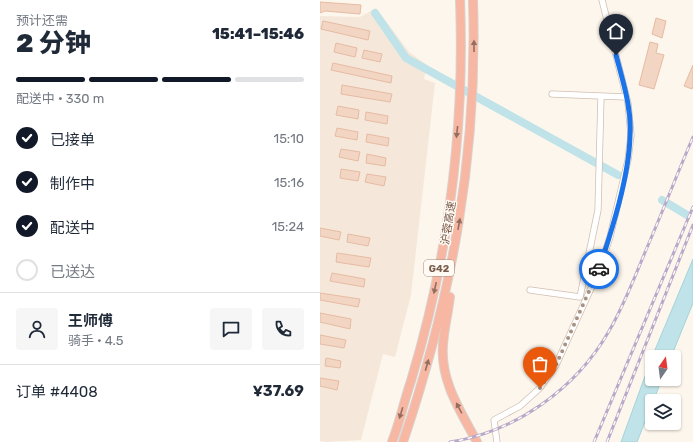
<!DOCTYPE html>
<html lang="zh">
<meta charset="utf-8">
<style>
:root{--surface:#fff;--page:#f6f6f7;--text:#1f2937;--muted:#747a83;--line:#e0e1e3;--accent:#111827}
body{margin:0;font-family:Rubik,"Noto Sans SC",sans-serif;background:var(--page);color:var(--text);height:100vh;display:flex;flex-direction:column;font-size:15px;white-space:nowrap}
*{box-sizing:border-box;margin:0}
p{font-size:13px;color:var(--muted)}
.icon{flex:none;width:22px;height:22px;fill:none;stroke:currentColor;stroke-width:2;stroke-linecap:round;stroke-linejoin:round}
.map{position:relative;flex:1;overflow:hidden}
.details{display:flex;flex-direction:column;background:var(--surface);width:320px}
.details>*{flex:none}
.needle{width:26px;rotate:14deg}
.controls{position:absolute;left:325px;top:350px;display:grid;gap:8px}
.controls a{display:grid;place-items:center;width:36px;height:36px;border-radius:4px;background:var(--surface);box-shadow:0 1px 3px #0004;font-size:20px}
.pin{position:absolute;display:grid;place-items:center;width:34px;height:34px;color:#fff;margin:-41px -17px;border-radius:50% 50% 50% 0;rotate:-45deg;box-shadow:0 0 4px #0007}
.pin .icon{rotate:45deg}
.courier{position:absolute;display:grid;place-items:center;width:40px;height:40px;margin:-20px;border:3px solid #1a73e8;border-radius:50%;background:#fff;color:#222;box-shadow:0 1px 5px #0007}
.overview em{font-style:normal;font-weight:800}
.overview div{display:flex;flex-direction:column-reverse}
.overview{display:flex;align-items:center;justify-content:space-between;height:68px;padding:0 16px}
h1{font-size:26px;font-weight:800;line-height:30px}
.bar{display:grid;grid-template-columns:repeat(4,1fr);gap:6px 4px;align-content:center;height:48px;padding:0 16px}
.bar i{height:5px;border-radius:3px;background:var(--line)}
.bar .active{background:var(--accent)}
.bar p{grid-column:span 4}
.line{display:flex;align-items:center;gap:10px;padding:0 16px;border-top:1px solid var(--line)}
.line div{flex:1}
.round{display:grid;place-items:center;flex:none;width:42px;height:42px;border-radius:4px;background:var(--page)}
ol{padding:0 16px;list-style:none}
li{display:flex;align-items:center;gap:12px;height:44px}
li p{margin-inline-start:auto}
li .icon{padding:4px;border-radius:50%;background:var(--accent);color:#fff;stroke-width:4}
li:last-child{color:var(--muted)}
li i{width:22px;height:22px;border:2px solid var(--line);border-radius:50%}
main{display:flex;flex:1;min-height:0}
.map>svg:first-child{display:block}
.residential{fill:#f5e8da}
.water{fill:#bfe3e8;stroke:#a5d3da}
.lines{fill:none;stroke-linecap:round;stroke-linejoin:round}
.river{stroke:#bfe3e8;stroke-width:8}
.building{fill:#f3d5c3;stroke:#e6bba3}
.minor-casing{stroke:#d1beb0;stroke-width:7}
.highway-casing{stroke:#dad1cd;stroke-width:10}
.minor{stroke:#fff;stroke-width:5.5}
.highway{stroke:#f7b7a3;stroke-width:8}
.rail-casing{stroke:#b9a8c9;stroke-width:3}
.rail{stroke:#fffaf3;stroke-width:1.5;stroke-dasharray:4.5;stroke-linecap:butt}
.oneway{fill:#936e5e}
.done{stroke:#a89285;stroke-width:4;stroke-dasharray:0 7.2}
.route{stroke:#1a73e8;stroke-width:5}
.labels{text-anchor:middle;stroke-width:3;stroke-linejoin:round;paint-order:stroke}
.shield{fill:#fffaf3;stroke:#a28b7f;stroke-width:1}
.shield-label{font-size:10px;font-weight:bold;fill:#7a5c4d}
.street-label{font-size:11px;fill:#7a5c4d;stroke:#fffaf3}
</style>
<main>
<section class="details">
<div class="overview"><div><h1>2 分钟</h1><p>预计还需</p></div><em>15:41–15:46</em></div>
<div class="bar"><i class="active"></i><i class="active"></i><i class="active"></i><i></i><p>配送中 · 330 m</p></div>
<ol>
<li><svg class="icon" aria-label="check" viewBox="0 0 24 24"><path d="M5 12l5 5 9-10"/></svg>已接单<p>15:10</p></li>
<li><svg class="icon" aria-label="check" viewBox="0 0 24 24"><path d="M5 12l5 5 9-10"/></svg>制作中<p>15:16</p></li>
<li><svg class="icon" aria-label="check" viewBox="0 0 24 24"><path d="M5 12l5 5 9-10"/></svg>配送中<p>15:24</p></li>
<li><i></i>已送达</li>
</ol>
<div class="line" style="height:72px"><a class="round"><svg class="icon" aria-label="person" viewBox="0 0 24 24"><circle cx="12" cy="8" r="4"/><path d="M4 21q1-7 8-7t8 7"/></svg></a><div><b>王师傅</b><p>骑手 · 4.5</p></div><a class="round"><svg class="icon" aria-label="chat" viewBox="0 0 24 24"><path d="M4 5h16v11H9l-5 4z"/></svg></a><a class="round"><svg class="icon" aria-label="phone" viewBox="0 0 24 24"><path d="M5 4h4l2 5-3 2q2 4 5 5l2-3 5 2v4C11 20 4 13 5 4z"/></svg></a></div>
<div class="line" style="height:52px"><div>订单 #4408</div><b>¥37.69</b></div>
</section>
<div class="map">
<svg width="373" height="442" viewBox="0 0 373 442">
<rect width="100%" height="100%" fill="#fdf6ec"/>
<!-- residential -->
<path class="residential" d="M56 8 89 52 107 65 104 79 115 83 91 295 75 357 63 354 41 440 6 442 0 441V16L40 17Z"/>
<!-- water -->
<path class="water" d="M373 259V303L351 357H332Z
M332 357V379H342L317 442H301Z"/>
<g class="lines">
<!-- river -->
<path class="river" d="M55 13 86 58 298 175
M342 200 367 215"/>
</g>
<!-- building -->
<path class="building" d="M0 2 41 5 40 14 5 11 0 13Z
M336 18 346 21 342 38 332 34Z
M3 21 50 31 48 40 1 29Z
M330 42 338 44 336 53 344 55 334 89 319 85Z
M16 43 37 48 35 57 14 52Z
M44 50 62 54 60 62 42 58Z
M13 63 72 76 71 83 11 70Z
M373 65V86L372 89 364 86Z
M22 85 72 94 70 102 21 94Z
M18 106 39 110 38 119 16 115Z
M46 112 68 116 67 124 45 120Z
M17 128 38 132 37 140 15 136Z
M47 134 69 138 68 146 46 142Z
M21 149 40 152 38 161 19 157Z
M47 154 66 158 65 166 46 163Z
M21 169 40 172 38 181 20 178Z
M47 174 66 177 64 186 45 182Z
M0 228 21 232 19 240 0 236Z
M28 234 50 238 48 246 27 242Z
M17 253 51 258 49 267 16 262Z
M12 273 45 279 44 287 10 281Z
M0 293 40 299 38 307 0 300Z
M0 313 31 319 30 329 0 322Z
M0 335 26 340 24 348 0 344Z
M6 358 21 361 20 368 5 366Z
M0 378 19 381 17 390 0 386Z"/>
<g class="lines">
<defs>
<path id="minor" d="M232 94 306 97
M210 290 260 297 278 210 281 96
M177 442 174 420 200 406 220 388 236 365 278 273 290 237 308 160 311 135 308 103 282 0"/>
<path id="highway" d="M130 297C128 313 124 329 123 345 120 381 141 412 157 442
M72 442C80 422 84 401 91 381 128 258 145 128 140 0
M83 442C132 297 158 154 153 0"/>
</defs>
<!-- minor casing -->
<use href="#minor" class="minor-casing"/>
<!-- highway casing -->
<use href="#highway" class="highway-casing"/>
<!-- minor -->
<use href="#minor" class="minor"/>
<!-- highway -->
<use href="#highway" class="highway"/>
<defs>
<path id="rail" d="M130 442C195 432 256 389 289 331 305 304 316 273 329 243 344 208 358 172 373 137
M274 442 373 207
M287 442 373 225"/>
</defs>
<!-- rail casing -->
<use href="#rail" class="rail-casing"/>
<!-- rail -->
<use href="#rail" class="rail"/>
</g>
<!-- one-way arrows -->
<defs><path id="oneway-solid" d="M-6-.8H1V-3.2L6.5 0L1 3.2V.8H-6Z"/></defs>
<g class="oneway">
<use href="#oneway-solid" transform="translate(154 46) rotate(-90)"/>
<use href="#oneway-solid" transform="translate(137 132) rotate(96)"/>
<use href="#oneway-solid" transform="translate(139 224) rotate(-80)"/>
<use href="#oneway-solid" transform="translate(115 288) rotate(102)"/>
<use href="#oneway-solid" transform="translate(107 365) rotate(-74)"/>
<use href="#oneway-solid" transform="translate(139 408) rotate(-118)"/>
<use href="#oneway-solid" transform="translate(81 413) rotate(107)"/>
</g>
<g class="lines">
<!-- done -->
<path class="done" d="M220 388 236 365 279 269"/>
<!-- route -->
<path class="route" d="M279 269C292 230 309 177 310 136 312 109 303 82 296 55"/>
</g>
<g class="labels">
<!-- shield labels -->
<rect class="shield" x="104" y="260" width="30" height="16" rx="3"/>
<g class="shield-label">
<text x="119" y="272">G42</text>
</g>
<!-- street labels -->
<g class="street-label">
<text transform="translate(128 223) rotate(-81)" y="4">沪蓉高速</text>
</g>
</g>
</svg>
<div class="controls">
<a><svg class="needle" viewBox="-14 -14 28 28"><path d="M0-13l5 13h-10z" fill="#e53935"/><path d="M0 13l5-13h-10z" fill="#747a83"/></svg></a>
<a><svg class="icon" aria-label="layers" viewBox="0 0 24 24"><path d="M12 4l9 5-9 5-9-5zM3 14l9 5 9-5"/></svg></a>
</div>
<div class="pin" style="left:220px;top:388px;background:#ea580c"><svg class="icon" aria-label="bag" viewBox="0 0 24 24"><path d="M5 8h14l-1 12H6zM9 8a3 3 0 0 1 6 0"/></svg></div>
<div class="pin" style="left:296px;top:55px;background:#1f2937"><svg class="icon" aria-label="home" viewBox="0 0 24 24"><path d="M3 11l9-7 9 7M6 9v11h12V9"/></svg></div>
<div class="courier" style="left:279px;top:269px"><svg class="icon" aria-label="car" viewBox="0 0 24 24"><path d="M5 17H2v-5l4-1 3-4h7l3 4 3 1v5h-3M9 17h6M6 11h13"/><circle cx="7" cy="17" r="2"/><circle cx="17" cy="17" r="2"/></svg></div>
</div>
</main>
